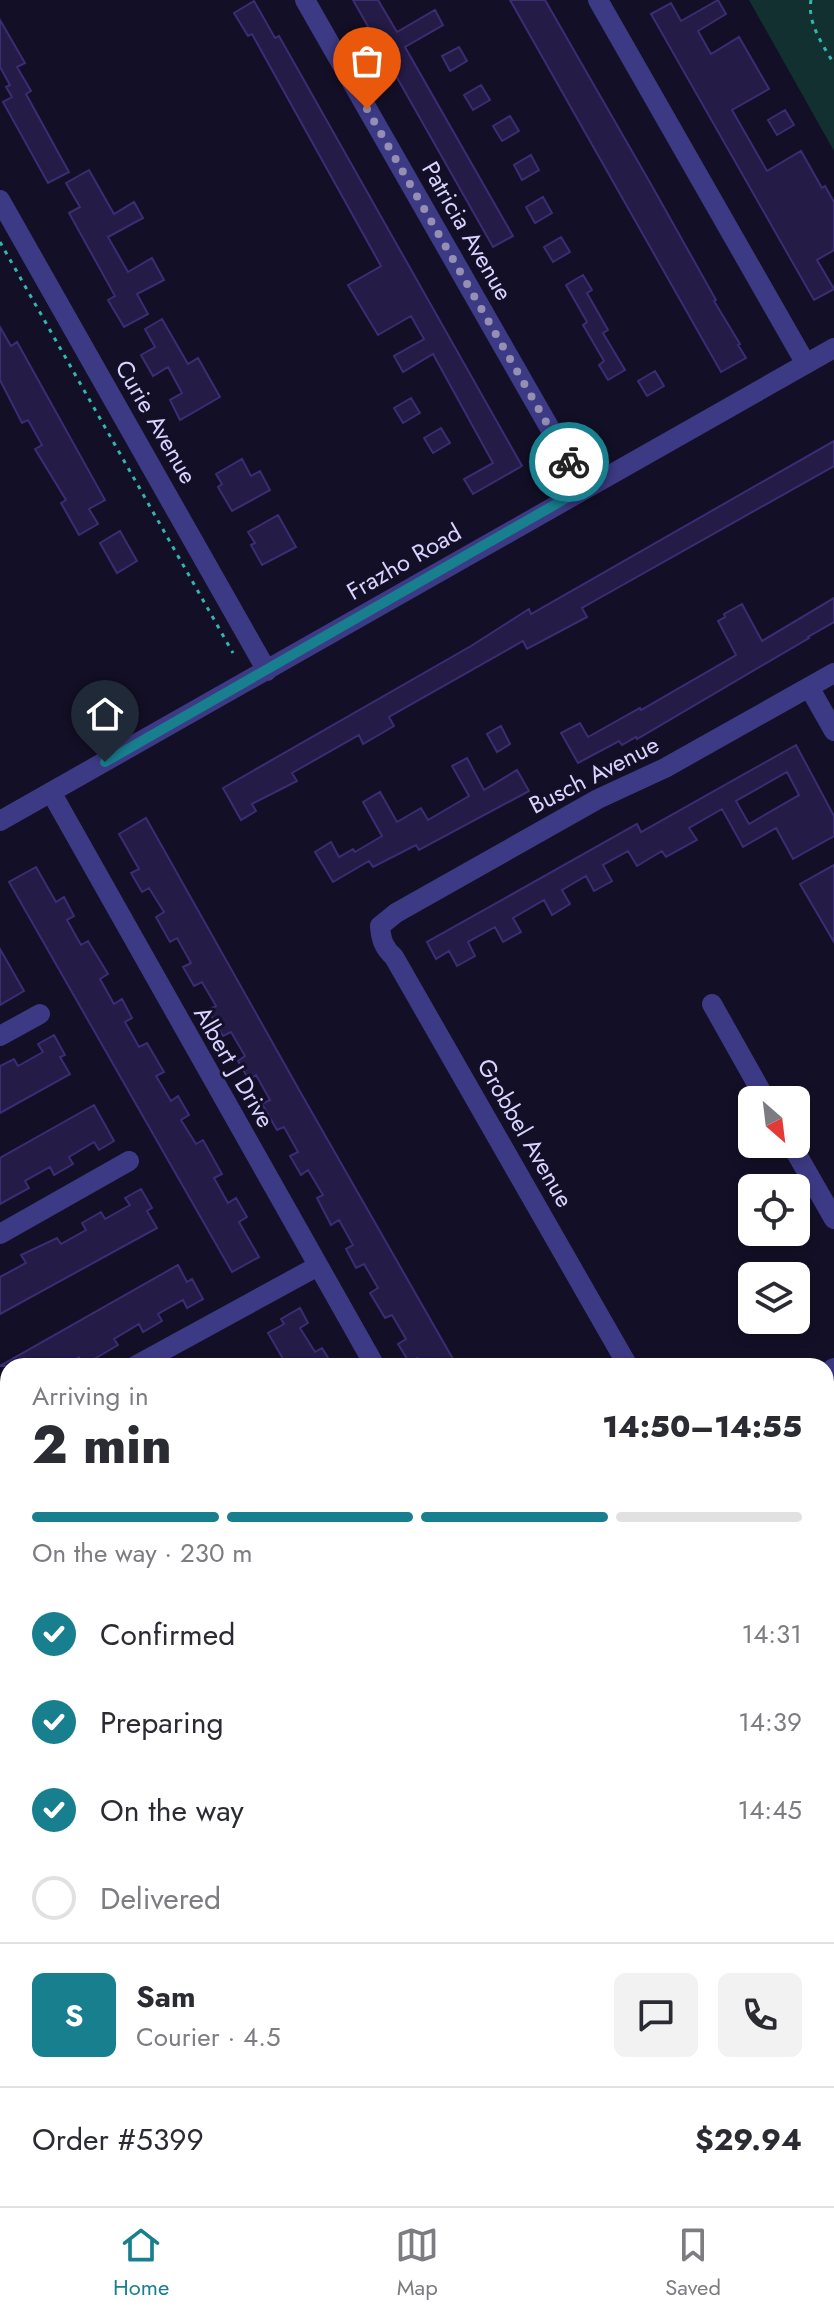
<!DOCTYPE html>
<meta charset="utf-8">
<style>
:root{--surface:#fff;--page:#f2f2f3;--text:#2b2b33;--muted:#7c7c81;--line:#e1e1e2;--accent:#187f8f}
body{margin:0;font-family:Jost,sans-serif;background:var(--page);color:var(--text);height:100vh;display:flex;flex-direction:column;font-size:30px;white-space:nowrap}
*{box-sizing:border-box;margin:0}
p{font-size:26px;color:var(--muted)}
.icon{flex:none;width:44px;height:44px;fill:none;stroke:currentColor;stroke-width:2;stroke-linecap:round;stroke-linejoin:round}
.map{position:relative;flex:1;overflow:hidden}
.drawer{position:absolute;left:0px;top:1358px;width:834px;height:848px;display:flex;flex-direction:column;background:var(--surface);border-radius:24px 24px 0 0;box-shadow:0 4px 12px #0003}
.drawer>*{flex:none}
.needle{width:52px;rotate:152deg}
.tools{position:absolute;left:738px;top:1086px;display:grid;gap:16px}
.tools a{display:grid;place-items:center;width:72px;height:72px;border-radius:12px;background:var(--surface);box-shadow:0 4px 12px #0003;font-size:40px}
.pin{position:absolute;display:grid;place-items:center;width:68px;height:68px;color:#fff;margin:-82px -34px;border-radius:50% 50% 50% 0;rotate:-45deg;box-shadow:0 0 8px #0007}
.pin .icon{rotate:45deg}
.courier{position:absolute;display:grid;place-items:center;width:80px;height:80px;margin:-40px;border:6px solid #187f8f;border-radius:50%;background:#fff;color:#222;box-shadow:0 2px 10px #0007}
.headline em{font-style:normal;font-weight:800}
.headline div{display:flex;flex-direction:column-reverse}
.headline{display:flex;align-items:center;justify-content:space-between;height:136px;padding:0 32px}
h1{font-size:52px;font-weight:800;line-height:60px}
.bar{display:grid;grid-template-columns:repeat(4,1fr);gap:12px 8px;align-content:center;height:96px;padding:0 32px}
.bar i{height:10px;border-radius:6px;background:var(--line)}
.bar .on{background:var(--accent)}
.bar p{grid-column:span 4}
.line{display:flex;align-items:center;gap:20px;padding:0 32px;border-top:2px solid var(--line)}
.line div{flex:1}
.round{display:grid;place-items:center;flex:none;width:84px;height:84px;border-radius:12px;background:var(--page)}
ol{padding:0 32px;list-style:none}
li{display:flex;align-items:center;gap:24px;height:88px}
li p{margin-inline-start:auto}
li .icon{padding:8px;border-radius:50%;background:var(--accent);color:#fff;stroke-width:4}
li:last-child{color:var(--muted)}
li i{width:44px;height:44px;border:4px solid var(--line);border-radius:50%}
.tab-bar{display:flex;justify-content:space-around;align-items:center;height:112px;border-top:2px solid var(--line);background:var(--surface);font-size:22px;color:var(--muted)}
.tab-bar a{display:grid;justify-items:center;gap:4px}
.tab-bar .on{color:var(--accent)}
.map>svg:first-child{display:block}
.green{fill:#12302f}
.building{fill:#241b47;stroke:#3b2d73;stroke-width:2;fill-rule:evenodd}
.lines{fill:none;stroke-linecap:round;stroke-linejoin:round}
.path{stroke:#2fb8b0;stroke-width:3;stroke-dasharray:4 6;stroke-linecap:butt}
.minor{stroke:#3d3a85;stroke-width:20}
.highway{stroke:#ff4fa3;stroke-width:24}
.done{stroke:#948fb3;stroke-width:8;stroke-dasharray:0 14.4}
.route{stroke:#187f8f;stroke-width:10}
.labels{text-anchor:middle;stroke-width:6;stroke-linejoin:round;paint-order:stroke}
.street-label{font-size:24px;fill:#d9d4ff;stroke:#130f26}
</style>
<div class="map">
<svg width="834" height="2206" viewBox="0 0 834 2206">
<rect width="100%" height="100%" fill="#130f26"/>
<!-- green -->
<path class="green" d="M749 0H834V151Z"/>
<!-- building -->
<path class="building" d="M353 0H378L397 32 435 10 443 25 405 47 513 236 493 247Z
M510 0H545L652 186 716 300 714 301 740 344 738 345 746 358 721 372Z
M718 0 726 14 698 31 711 54 739 37 769 89 732 110 767 171 801 151 822 188 825 186 834 202V250L817 260 834 289 814 300 651 14 671 3 681 21Z
M254 1 275 38 279 36 522 466 473 494 464 479 493 463 433 354 403 372 394 356 424 339 411 316 378 335 348 285 381 266 252 34 248 36 234 13Z
M0 20 25 63 17 67 31 91 26 94 69 172 48 183 3 102 12 97 6 87 10 85 0 67Z
M459 47 467 61 450 71 442 56Z
M481 85 490 100 473 110 464 95Z
M785 110 794 125 777 135 768 120Z
M510 116 519 131 502 141 493 126Z
M531 155 539 170 522 180 514 165Z
M89 170 114 214 134 202 143 218 108 237 128 272 152 258 164 280 137 294 148 314 124 327 108 300 115 296 69 213 80 207 66 183Z
M543 197 552 213 535 223 526 207Z
M561 237 570 252 553 262 544 247Z
M583 275 592 290 587 293 608 330 603 333 625 370 608 380 599 365 604 361 583 325 587 322 566 285Z
M162 319 188 364 198 358 220 397 180 420 170 400 182 393 168 367 153 376 141 355 155 347 145 329Z
M0 327 11 346 17 342 105 500 89 509 98 524 79 535 61 503 66 500 35 449 42 445 28 420 22 423 0 380Z
M655 371 664 386 647 396 638 381Z
M411 398 420 413 403 423 394 408Z
M441 428 450 443 433 453 424 438Z
M834 441V466L596 600 582 608 587 617 527 649 523 641 389 717 394 726 363 744 359 735 292 773 297 781 252 804 256 811 241 820 223 788 471 646 529 609 531 614Z
M242 459 251 476 260 471 270 490 232 511 218 487 222 484 216 474Z
M278 515 296 547 262 565 251 545 255 543 248 532Z
M120 531 137 561 117 573 100 543Z
M834 598V622L808 637 809 638 637 739 636 737 622 745 619 741 578 763 561 733 580 723 588 737 640 708 641 710 736 655 718 621 725 617 724 614 742 604 762 641Z
M501 726 510 744 497 752 487 734Z
M796 745 834 816V836L793 859 776 828 743 847 722 809 689 828 697 840 666 857 662 851 637 866 628 851 603 865 612 881 594 891 586 876 562 890 570 904 552 915 544 900 513 918 521 932 503 942 495 927 468 942 475 956 457 966 449 951 436 959 427 942 637 824 641 832ZM787 772 799 795 749 824 736 801Z
M467 758 484 790 517 770 529 791 419 850 416 845 373 867 369 861 333 882 315 852 331 842 339 857 353 849 355 852 382 836 363 802 380 792 397 822 421 808 428 820 469 796 452 766Z
M146 818 302 1095 457 1366H421L417 1358 409 1362 398 1344 406 1339 392 1315 385 1318 370 1293 378 1288 364 1264 356 1268 346 1249 353 1245 339 1220 331 1225 317 1198 323 1195 308 1170 301 1175 290 1156 298 1152 284 1127 277 1130 262 1104 270 1100 256 1075 249 1080 238 1061 245 1056 231 1032 223 1036 208 1010 216 1006 202 982 194 986 183 967 191 963 177 938 170 942 156 917 164 912 149 888 142 892 131 873 139 869 119 834Z
M834 865V942L800 884Z
M36 867 56 902 64 897 74 916 67 920 81 945 88 941 108 974 100 979 114 1004 122 999 132 1018 125 1022 139 1047 147 1043 164 1072 156 1076 171 1101 178 1096 189 1115 181 1120 196 1144 203 1140 222 1174 214 1178 228 1203 236 1198 247 1217 239 1222 259 1257 232 1272 9 882Z
M0 949 24 991 0 1005Z
M54 1035 65 1055 60 1057 70 1074 0 1113V1066L14 1059 18 1066 43 1052 38 1044Z
M94 1105 114 1141 99 1150 94 1142 69 1157 73 1164 54 1175 50 1167 25 1181 29 1188 0 1204V1158Z
M141 1189 152 1208 147 1211 157 1228 0 1314V1277L26 1263 21 1255 57 1238 61 1244 86 1230 82 1223 101 1212 105 1219 130 1205 125 1198Z
M178 1265 187 1282 192 1279 203 1299 187 1308 183 1300 158 1314 162 1321 143 1332 139 1324 114 1339 118 1345 84 1365 79 1357 64 1366H0Z
M300 1308 308 1323 300 1328 315 1352 322 1348 333 1366H287L268 1333 284 1324 281 1319Z"/>
<g class="lines">
<!-- path -->
<path class="path" d="M811 0C807 23 823 45 834 64
M0 242 233 653"/>
<!-- minor -->
<path class="minor" d="M305 0 584 488
M598 0 806 364
M0 200 267 671
M809 687 834 731
M51 792 375 1366
M0 821 834 348
M712 1004 766 1100
M0 1036 40 1014
M791 1144 834 1219
M0 1234 129 1161
M135 1366 318 1266
M628 1366 394 957C384 948 381 940 380 926L396 913 598 799 665 768 834 673
M826 1373 834 1368
M0 1440 8 1436
M0 1572 8 1574
M826 1687 834 1682
M826 2161 834 2175
M517 2198 532 2206
M485 2206 498 2198"/>
<!-- highway -->
<path class="highway" d="M0 1646 8 1648
M0 1700 8 1699
M826 1802 834 1803
M826 1869H834
M826 1928H834
M826 1978 834 1977
M0 1989 8 1986
M0 2050 8 2048
M0 2165 8 2206
M304 2206 315 2198
M358 2206 366 2198"/>
</g>
<g class="lines">
<!-- done -->
<path class="done" d="M367 109 569 462"/>
<!-- route -->
<path class="route" d="M105 762 584 488 569 462"/>
</g>
<g class="labels">
<!-- street labels -->
<g class="street-label">
<text transform="translate(467 231) rotate(60)" y="8">Patricia Avenue</text>
<text transform="translate(156 422) rotate(60)" y="8">Curie Avenue</text>
<text transform="translate(404 562) rotate(-30)" y="8">Frazho Road</text>
<text transform="translate(594 775) rotate(-27)" y="8">Busch Avenue</text>
<text transform="translate(234 1067) rotate(60)" y="8">Albert J Drive</text>
<text transform="translate(525 1133) rotate(60)" y="8">Grobbel Avenue</text>
</g>
</g>
</svg>
<div class="tools">
<a><svg class="needle" viewBox="-14 -14 28 28"><path d="M0-13l5 13h-10z" fill="#e53935"/><path d="M0 13l5-13h-10z" fill="#7c7c81"/></svg></a>
<a><svg class="icon" aria-label="locate" viewBox="0 0 24 24"><circle cx="12" cy="12" r="6"/><path d="M12 2v4M12 18v4M2 12h4M18 12h4"/></svg></a>
<a><svg class="icon" aria-label="layers" viewBox="0 0 24 24"><path d="M12 4l9 5-9 5-9-5zM3 14l9 5 9-5"/></svg></a>
</div>
<div class="pin" style="left:367px;top:109px;background:#ea580c"><svg class="icon" aria-label="bag" viewBox="0 0 24 24"><path d="M5 8h14l-1 12H6zM9 8a3 3 0 0 1 6 0"/></svg></div>
<div class="pin" style="left:105px;top:762px;background:#1f2937"><svg class="icon" aria-label="home" viewBox="0 0 24 24"><path d="M3 11l9-7 9 7M6 9v11h12V9"/></svg></div>
<div class="courier" style="left:569px;top:462px"><svg class="icon" aria-label="bike" viewBox="0 0 24 24"><circle cx="6" cy="16" r="4"/><circle cx="18" cy="16" r="4"/><path d="M6 16l4-8h5l3 8M10 8l3 8H6M13 5h3"/></svg></div>
<section class="drawer">
<div class="headline"><div><h1>2 min</h1><p>Arriving in</p></div><em>14:50–14:55</em></div>
<div class="bar"><i class="on"></i><i class="on"></i><i class="on"></i><i></i><p>On the way · 230 m</p></div>
<ol>
<li><svg class="icon" aria-label="check" viewBox="0 0 24 24"><path d="M5 12l5 5 9-10"/></svg>Confirmed<p>14:31</p></li>
<li><svg class="icon" aria-label="check" viewBox="0 0 24 24"><path d="M5 12l5 5 9-10"/></svg>Preparing<p>14:39</p></li>
<li><svg class="icon" aria-label="check" viewBox="0 0 24 24"><path d="M5 12l5 5 9-10"/></svg>On the way<p>14:45</p></li>
<li><i></i>Delivered</li>
</ol>
<div class="line" style="height:144px"><b class="round" style="background:var(--accent);color:#fff">S</b><div><b>Sam</b><p>Courier · 4.5</p></div><a class="round"><svg class="icon" aria-label="chat" viewBox="0 0 24 24"><path d="M4 5h16v11H9l-5 4z"/></svg></a><a class="round"><svg class="icon" aria-label="phone" viewBox="0 0 24 24"><path d="M5 4h4l2 5-3 2q2 4 5 5l2-3 5 2v4C11 20 4 13 5 4z"/></svg></a></div>
<div class="line" style="height:104px"><div>Order #5399</div><b>$29.94</b></div>
</section>
</div>
<nav class="tab-bar">
<a class="on"><svg class="icon" aria-label="home" viewBox="0 0 24 24"><path d="M3 11l9-7 9 7M6 9v11h12V9"/></svg>Home</a>
<a><svg class="icon" aria-label="map" viewBox="0 0 24 24"><path d="M3 6l6-2 6 2 6-2v14l-6 2-6-2-6 2zM9 4v14M15 6v14"/></svg>Map</a>
<a><svg class="icon" aria-label="saved" viewBox="0 0 24 24"><path d="M7 4h10v16l-5-4-5 4z"/></svg>Saved</a>
</nav>
